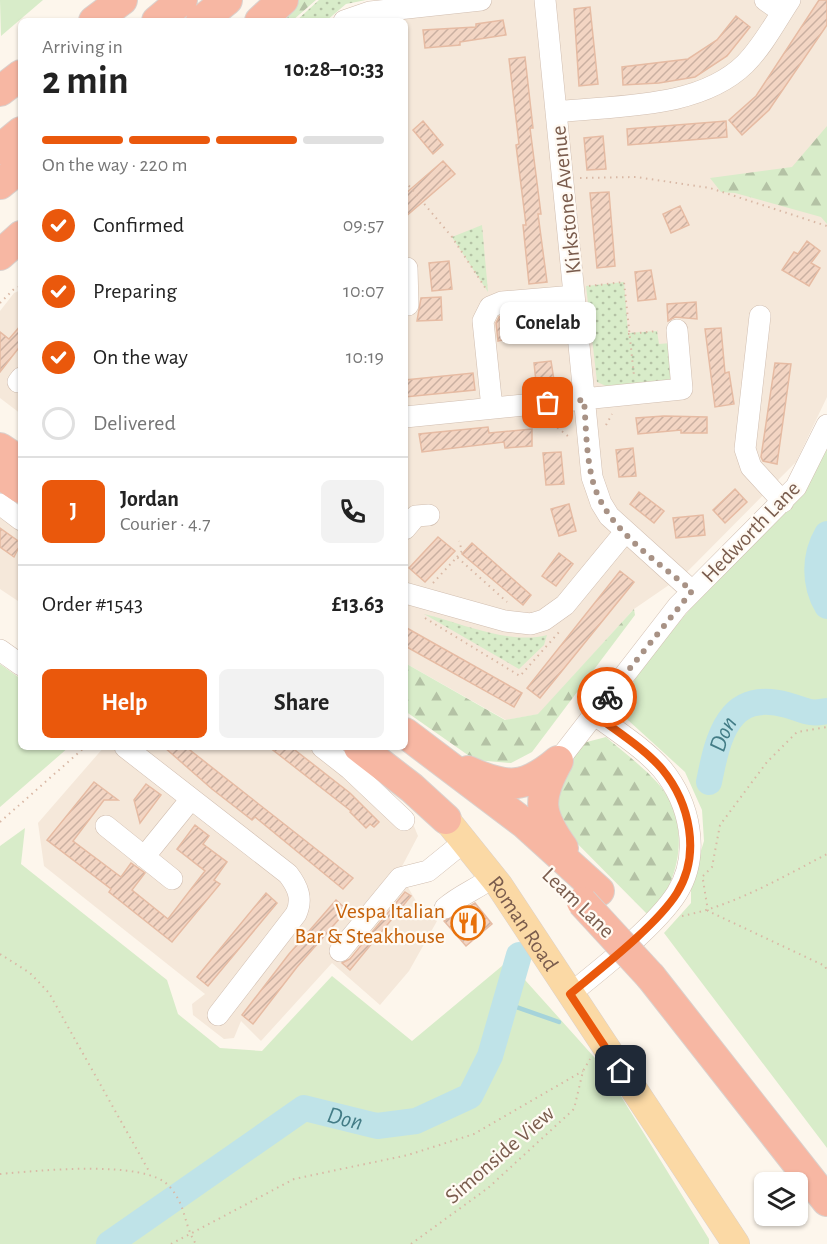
<!DOCTYPE html>
<meta charset="utf-8">
<style>
:root{--surface:#fff;--page:#f2f2f2;--text:#222;--muted:#767676;--line:#e0e0e0;--accent:#ea580c}
body{margin:0;font-family:"Alegreya Sans",sans-serif;background:var(--page);color:var(--text);height:100vh;display:flex;flex-direction:column;font-size:22px;white-space:nowrap}
*{box-sizing:border-box;margin:0}
p{font-size:20px;color:var(--muted)}
.icon{flex:none;width:33px;height:33px;fill:none;stroke:currentColor;stroke-width:2;stroke-linecap:round;stroke-linejoin:round}
.map{position:relative;flex:1;overflow:hidden}
.drawer{position:absolute;left:18px;top:18px;width:390px;height:732px;display:flex;flex-direction:column;background:var(--surface);border-radius:9px;box-shadow:0 2px 4px #0004}
.drawer>*{flex:none}
.tools{position:absolute;left:754px;top:1172px;display:grid;gap:12px}
.tools a{display:grid;place-items:center;width:54px;height:54px;border-radius:9px;background:var(--surface);box-shadow:0 2px 4px #0004;font-size:30px}
.pin{position:absolute;display:grid;place-items:center;width:51px;height:51px;color:#fff;margin:-26px;border-radius:12px;box-shadow:0 3px 9px #0006}
.courier{position:absolute;display:grid;place-items:center;width:60px;height:60px;margin:-30px;border:4px solid #ea580c;border-radius:50%;background:#fff;color:#222;box-shadow:0 2px 8px #0007}
.bubble{position:absolute;height:42px;border-radius:9px;background:var(--surface);box-shadow:0 2px 4px #0004;font-size:20px;font-weight:600;line-height:42px;text-align:center}
.head em{font-style:normal;font-weight:600}
.head div{display:flex;flex-direction:column-reverse}
.head{display:flex;align-items:center;justify-content:space-between;height:102px;padding:0 24px}
h1{font-size:39px;font-weight:600;line-height:45px}
.bar{display:grid;grid-template-columns:repeat(4,1fr);gap:9px 6px;align-content:center;height:72px;padding:0 24px}
.bar i{height:8px;border-radius:4px;background:var(--line)}
.bar .on{background:var(--accent)}
.bar p{grid-column:span 4}
.line{display:flex;align-items:center;gap:15px;padding:0 24px;border-top:2px solid var(--line)}
.line div{flex:1}
.round{display:grid;place-items:center;flex:none;width:63px;height:63px;border-radius:9px;background:var(--page)}
ol{padding:0 24px;list-style:none}
li{display:flex;align-items:center;gap:18px;height:66px}
li p{margin-inline-start:auto}
li .icon{padding:6px;border-radius:50%;background:var(--accent);color:#fff;stroke-width:4}
li:last-child{color:var(--muted)}
li i{width:33px;height:33px;border:3px solid var(--line);border-radius:50%}
.button{display:flex;gap:12px;margin-top:auto;padding:12px 24px}
.button a{flex:1;height:69px;border-radius:9px;background:var(--accent);color:#fff;font-size:24px;font-weight:600;line-height:69px;text-align:center}
.button a+a{background:var(--page);color:var(--text)}
.map>svg:first-child{display:block}
.residential{fill:#f5e8da}
.grass{fill:url(#grass-dots)}
.forest{fill:url(#forest-firs)}
.green{fill:#d8ecc9}
.lines{fill:none;stroke-linecap:round;stroke-linejoin:round}
.stream{stroke:#a5d3da;stroke-width:4.5}
.river{stroke:#bfe3e8;stroke-width:26}
.building{fill:url(#building-hatch);stroke:#e6bba3;stroke-width:1.5}
.minor-casing{stroke:#d1beb0;stroke-width:22}
.major-casing{stroke:#dad1cd;stroke-width:28}
.highway-casing{stroke:#dad1cd;stroke-width:32}
.path{stroke:#d9b8a5;stroke-width:2;stroke-dasharray:1.5 4.5;stroke-linecap:butt}
.minor{stroke:#fff;stroke-width:21}
.major{stroke:#fbd9a5;stroke-width:27}
.highway{stroke:#f7b7a3;stroke-width:30}
.highway-bridge-casing{stroke:#dad1cd;stroke-width:32;stroke-linecap:butt}
.highway-bridge{stroke:#f7b7a3;stroke-width:30}
.done{stroke:#a89285;stroke-width:6;stroke-dasharray:0 10.8}
.route{stroke:#ea580c;stroke-width:8}
.labels{text-anchor:middle;stroke-width:4.5;stroke-linejoin:round;paint-order:stroke}
.street-label{font-size:22px;fill:#7a5c4d;stroke:#fffaf3}
.food-label{font-size:22px;fill:#c56008;stroke:#fffaf3;text-anchor:end}
.water-label{font-size:24px;font-style:italic;fill:#437c86;stroke:#fffaf3}
</style>
<div class="map">
<svg width="827" height="1244" viewBox="0 0 827 1244">
<defs>
<pattern id="grass-dots" width="8" height="8" patternUnits="userSpaceOnUse" patternTransform="scale(1.5)"><rect width="8" height="8" fill="#d8ecc9"/><path d="M2 2h.1M6 6h.1" fill="none" stroke="#b4c2a5" stroke-width="1.8" stroke-linecap="round"/></pattern>
<pattern id="forest-firs" width="22" height="20" patternUnits="userSpaceOnUse" patternTransform="scale(1.5)"><rect width="22" height="20" fill="#d8ecc9"/><path d="M5 1l3.5 6h-7zM16 11l3.5 6h-7z" fill="#b4c2a5"/></pattern>
<pattern id="building-hatch" width="6" height="6" patternUnits="userSpaceOnUse" patternTransform="scale(1.5)"><rect width="6" height="6" fill="#f3d5c3"/><path d="M-1 1l2-2M0 6l6-6M5 7l2-2" fill="none" stroke="#cab0a1"/></pattern>
</defs>
<rect width="100%" height="100%" fill="#fdf6ec"/>
<!-- residential -->
<path class="residential" d="M416 0H827V397L796 462 685 574 634 609 539 714 506 720 405 663V21H334L347 13Z
M21 290V414L0 398V311L14 293Z
M0 516 21 530V603L0 589Z
M104 747H307L413 824 418 836 399 872 416 901 437 921 409 971 380 1005 332 963 261 1041 241 1021 234 1038 224 1039 193 1015 192 1004 205 994 44 866 38 823Z"/>
<!-- grass -->
<path class="grass" d="M319 0H366L346 4 326 21H296Z
M482 225 488 292 452 237Z
M624 282 628 333 657 331 659 344 671 343 675 372 671 381 606 386 597 382 586 286Z
M424 614C461 623 510 645 547 635L544 645 519 669Z"/>
<!-- forest -->
<path class="forest" d="M296 0H316L292 21H273Z
M827 126V224L821 217 735 193 721 192 710 178 792 167Z
M634 609 635 615 532 752 511 763 475 760 405 711V663L505 720 538 714Z
M606 737C625 754 661 779 671 803 688 840 676 888 649 916L554 820 556 778 583 743Z"/>
<!-- green -->
<path class="green" d="M0 0H43L1 36Z
M827 446V1148L664 933 691 903V883L704 841 702 810 685 772 618 711 637 676 670 633Z
M0 664 21 679V747H69L0 807Z
M25 828 21 864 167 980 178 1014 220 1048 262 1051 332 976 412 1041 508 961 603 1067 709 1239V1244H0V846Z"/>
<g class="lines">
<!-- stream -->
<path class="stream" d="M505 1003 559 1022"/>
<!-- river -->
<g class="river">
<path d="M827 534C814 556 814 584 827 606"/>
<path id="s1" d="M709 782C718 737 728 689 787 705 805 710 808 715 827 711"/>
<path id="s2" d="M109 1244 304 1108 377 1126 416 1121 470 1096 490 1056 519 955"/>
</g>
</g>
<!-- building -->
<path class="building" d="M819 0H827V25L769 110 742 135 729 120 756 96Z
M590 7 598 84 579 86 574 9Z
M736 16 750 27 727 56 695 77 659 83 623 85 622 67 688 59 717 40Z
M503 20 506 35 460 42V45L425 48 423 30 476 27V24Z
M525 57 533 128H530L541 214H538L547 282 529 284 523 225H526L516 145 519 144 509 59Z
M423 121 443 145 433 154 413 130Z
M726 121 727 137 628 145 627 129Z
M603 136 606 169 587 170 584 138Z
M443 161 455 174 405 217V194Z
M609 192 615 266 597 268 590 193Z
M680 206 689 225 671 233 663 214Z
M807 241 820 251 811 263 820 268 809 286 782 270 794 252 798 254Z
M449 261 452 289 432 291 429 263Z
M651 270 656 299 638 301 635 272Z
M441 297 442 320 417 321 421 298Z
M696 302 697 319 675 317 668 321 667 304Z
M548 311 550 327 506 332 507 339 498 341 496 323 499 317Z
M21 325V345L0 372V332L9 339Z
M721 328 725 373 729 372 734 404 715 407 705 329Z
M551 361 554 380 536 382 534 363Z
M775 363 791 364 777 464 763 461 761 457Z
M473 373 475 390 405 397V380Z
M664 416 707 417V433H681V430L638 434 636 418Z
M488 427 489 433 532 429V446L505 448 504 442 422 452 419 434Z
M633 448 636 476 619 477 616 450Z
M561 452 564 484 546 485 543 453Z
M735 489 747 502 725 523 713 510Z
M639 492 664 511 654 523 630 504Z
M569 504 576 531 559 536 551 509Z
M703 515 705 535 676 538 673 518Z
M0 528 21 543 14 557 0 547Z
M438 537 455 551 425 582 409 568Z
M472 543 531 595 523 605 462 554Z
M559 553 573 564 556 586 542 576Z
M620 571 634 582 540 698 527 688Z
M405 627 522 693 514 707 405 646Z
M164 747H186L353 878 343 889 255 817 252 820 212 789Z
M269 747H291L350 793 379 822 374 827 370 824 366 828 350 812 351 811Z
M94 782 118 800H104L73 841 121 877 131 863 145 873 132 890 168 919 205 871 177 849 195 825 209 836 203 844 227 862 214 880 220 884 172 942 109 892 111 889 47 840Z
M146 784 161 795 140 823 134 800Z
M405 892 411 896 350 970 342 963 350 959Z
M266 893 277 903 208 986 197 977Z
M336 900 347 910 297 967 253 1024 242 1015 289 954Z
M475 903 492 924 466 946 444 921Z"/>
<g class="lines">
<defs>
<path id="minor" d="M545 0 592 477 601 503 609 516 692 591
M765 0 782 12
M344 21 370 12 481 0
M556 112C617 105 699 109 745 64 763 46 776 21 790 0
M407 268 408 305
M760 316 745 449 751 467 783 502
M18 382 21 378
M492 408 483 321 490 307 502 302 574 296
M405 417 682 389 677 330
M0 504 21 520
M405 529 416 516 429 515
M405 593 505 621 531 624 544 620 565 605 625 532
M0 650 21 665
M125 747 288 874C298 887 303 899 296 914L218 1015
M322 747 350 769 404 820
M558 761 678 606 796 487 827 425
M106 826 172 879
M144 857 191 799
M445 908C460 895 477 889 493 877
M340 951 400 878 428 871 465 841
M570 994C600 970 657 925 677 893 701 854 690 803 662 769 644 748 616 731 594 714"/>
<g id="major">
<path id="s3" d="M446 819 499 885 736 1244"/>
</g>
<path id="highway" d="M94 21 122 0
M157 21 182 0
M201 21 227 0
M260 21 283 0
M0 91 21 75
M0 149 21 132
M0 184 21 167
M0 255 21 236
M0 448 21 462
M0 474 21 488
M405 733 524 823 599 891
M359 747 412 788 446 819
M558 761C537 799 538 813 563 848
M468 771C507 789 525 789 558 761
M651 977 827 1201"/>
</defs>
<!-- minor casing -->
<use href="#minor" class="minor-casing"/>
<!-- major casing -->
<use href="#major" class="major-casing"/>
<!-- highway casing -->
<use href="#highway" class="highway-casing"/>
<!-- path -->
<path class="path" d="M580 178 636 177 710 188 827 226
M405 181 452 237 486 289
M589 286 624 282 634 376
M0 303 14 289 21 286
M628 334 658 331
M548 420 569 437
M606 425 612 414
M457 557 462 551 459 541
M433 583 457 557 507 602
M425 618 520 676 560 631
M0 822 85 747
M703 876 712 867 720 825 767 762 797 732 827 727
M703 880 708 911 825 966 827 971
M682 916C733 906 781 878 827 854
M0 954 30 973 49 993 150 1173
M0 1174C36 1171 145 1159 169 1186 187 1206 183 1224 196 1244
M171 1244 294 1179 408 1155 474 1134 583 1071
M411 1244 488 1188 574 1109 583 1071 590 1059"/>
<!-- minor -->
<use href="#minor" class="minor"/>
<!-- major -->
<use href="#major" class="major"/>
<!-- highway -->
<use href="#highway" class="highway"/>
<defs>
<path id="highway-bridge" d="M582 902 651 977"/>
</defs>
<!-- highway-bridge casing -->
<use href="#highway-bridge" class="highway-bridge-casing"/>
<!-- highway-bridge -->
<use href="#highway-bridge" class="highway-bridge"/>
</g>
<g class="lines">
<!-- done -->
<path class="done" d="M548 403 584 400C586 425 586 453 592 478 603 527 656 560 692 591L607 697"/>
<!-- route -->
<path class="route" d="M607 697 594 714C616 731 644 748 662 769 690 803 701 854 677 893 657 925 600 969 570 994L621 1071"/>
</g>
<!-- icons -->
<defs>
<symbol id="restaurant-ring" viewBox="-11 -11 22 22"><circle r="9.5" fill="#fffaf3" stroke="#e8710a" stroke-width="1.5"/><path d="M-5-6h1v4h1v-4h1v4h1v-4h1v5L-1.5 .5V6h-2V.5L-5-1ZM5-6V6H3V1.5H1.5Q1.5-4 5-6Z" fill="#e8710a"/></symbol>
</defs>
<g fill-rule="evenodd">
<use href="#restaurant-ring" x="449" y="904" width="38" height="38"/>
</g>
<g class="labels">
<!-- street labels -->
<g class="street-label">
<text transform="translate(565 200) rotate(-96)" y="8">Kirkstone Avenue</text>
<text transform="translate(750 531) rotate(-46)" y="8">Hedworth Lane</text>
<text transform="translate(579 902) rotate(44)" y="8">Leam Lane</text>
<text dy="8" stroke="none"><textPath href="#s3" startOffset="130">Roman Road</textPath></text>
<text transform="translate(499 1154) rotate(-41)" y="8">Simonside View</text>
</g>
<!-- food labels -->
<g class="food-label">
<text x="445" y="918">Vespa Italian<tspan x="445" dy="25">Bar &amp; Steakhouse</tspan></text>
</g>
<!-- water labels -->
<g class="water-label">
<text dy="8" stroke="none"><textPath href="#s1" startOffset="50">Don</textPath></text>
<text dy="8" stroke="none"><textPath href="#s2" startOffset="280">Don</textPath></text>
</g>
</g>
</svg>
<div class="tools">
<a><svg class="icon" aria-label="layers" viewBox="0 0 24 24"><path d="M12 4l9 5-9 5-9-5zM3 14l9 5 9-5"/></svg></a>
</div>
<div class="pin" style="left:548px;top:403px;background:#ea580c"><svg class="icon" aria-label="bag" viewBox="0 0 24 24"><path d="M5 8h14l-1 12H6zM9 8a3 3 0 0 1 6 0"/></svg></div>
<div class="pin" style="left:621px;top:1071px;background:#1f2937"><svg class="icon" aria-label="home" viewBox="0 0 24 24"><path d="M3 11l9-7 9 7M6 9v11h12V9"/></svg></div>
<div class="courier" style="left:607px;top:697px"><svg class="icon" aria-label="bike" viewBox="0 0 24 24"><circle cx="6" cy="16" r="4"/><circle cx="18" cy="16" r="4"/><path d="M6 16l4-8h5l3 8M10 8l3 8H6M13 5h3"/></svg></div>
<div class="bubble" style="left:500px;top:302px;width:96px">Conelab</div>
<section class="drawer">
<div class="head"><div><h1>2 min</h1><p>Arriving in</p></div><em>10:28–10:33</em></div>
<div class="bar"><i class="on"></i><i class="on"></i><i class="on"></i><i></i><p>On the way · 220 m</p></div>
<ol>
<li><svg class="icon" aria-label="check" viewBox="0 0 24 24"><path d="M5 12l5 5 9-10"/></svg>Confirmed<p>09:57</p></li>
<li><svg class="icon" aria-label="check" viewBox="0 0 24 24"><path d="M5 12l5 5 9-10"/></svg>Preparing<p>10:07</p></li>
<li><svg class="icon" aria-label="check" viewBox="0 0 24 24"><path d="M5 12l5 5 9-10"/></svg>On the way<p>10:19</p></li>
<li><i></i>Delivered</li>
</ol>
<div class="line" style="height:108px"><b class="round" style="background:var(--accent);color:#fff">J</b><div><b>Jordan</b><p>Courier · 4.7</p></div><a class="round"><svg class="icon" aria-label="phone" viewBox="0 0 24 24"><path d="M5 4h4l2 5-3 2q2 4 5 5l2-3 5 2v4C11 20 4 13 5 4z"/></svg></a></div>
<div class="line" style="height:78px"><div>Order #1543</div><b>£13.63</b></div>
<div class="button"><a>Help</a><a>Share</a></div>
</section>
</div>
